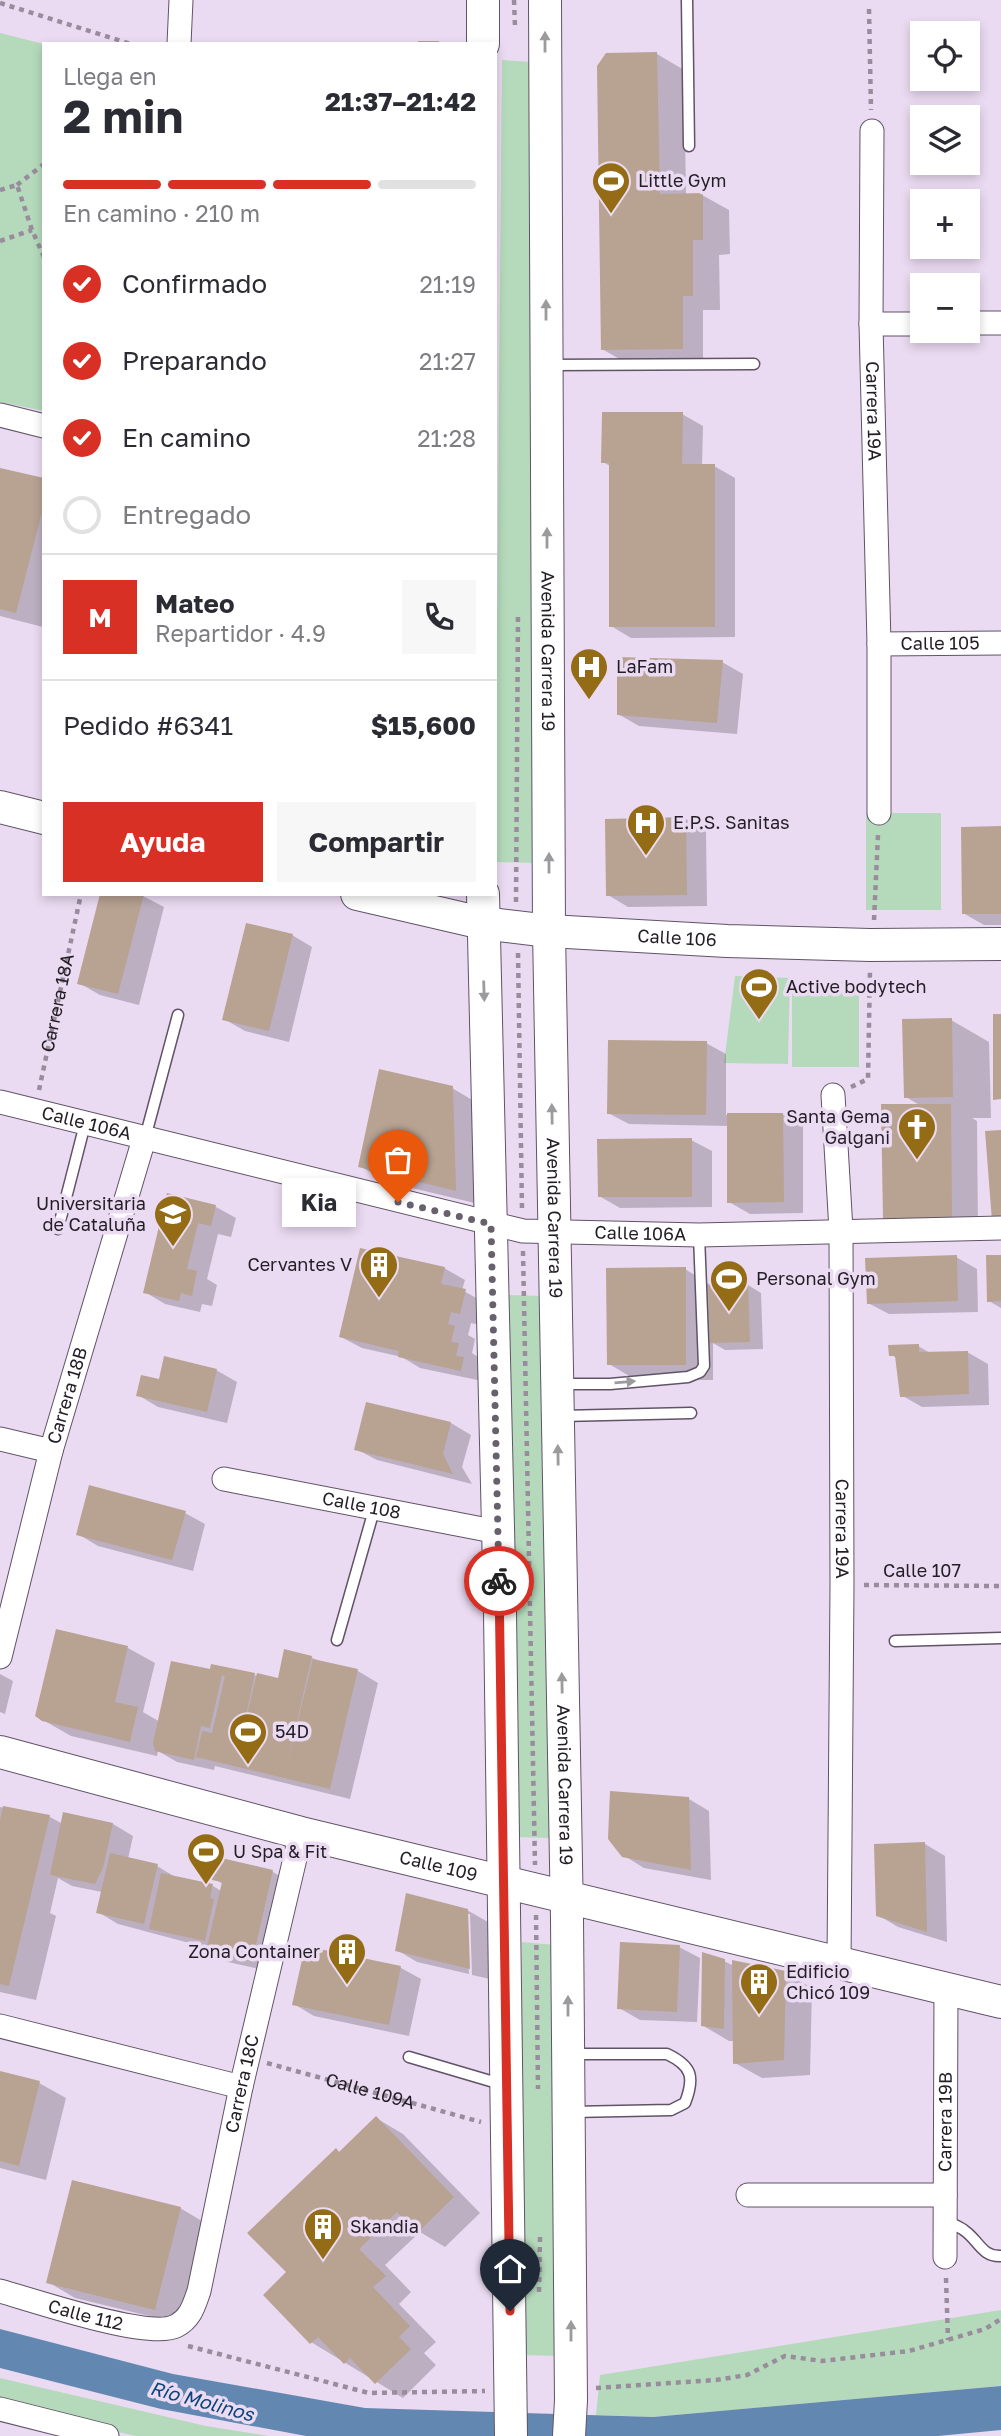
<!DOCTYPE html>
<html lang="es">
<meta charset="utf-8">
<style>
:root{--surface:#fff;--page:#f7f7f7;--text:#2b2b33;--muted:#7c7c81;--line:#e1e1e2;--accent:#d93025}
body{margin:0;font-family:"Golos Text",sans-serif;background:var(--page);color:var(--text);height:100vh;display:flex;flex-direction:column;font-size:26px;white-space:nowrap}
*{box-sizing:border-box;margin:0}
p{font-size:23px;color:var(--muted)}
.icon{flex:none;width:38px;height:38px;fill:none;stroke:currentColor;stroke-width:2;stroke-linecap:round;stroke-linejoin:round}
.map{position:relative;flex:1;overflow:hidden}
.sheet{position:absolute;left:42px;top:42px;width:455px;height:854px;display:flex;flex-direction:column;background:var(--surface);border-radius:0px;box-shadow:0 4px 10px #0003}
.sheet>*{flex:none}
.controls{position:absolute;left:910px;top:21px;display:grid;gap:14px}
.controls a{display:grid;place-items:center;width:70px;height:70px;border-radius:0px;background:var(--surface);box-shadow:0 4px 10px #0003;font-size:35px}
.pin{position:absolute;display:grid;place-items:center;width:60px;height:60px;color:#fff;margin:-72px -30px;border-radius:50% 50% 50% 0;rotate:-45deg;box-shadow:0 0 7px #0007}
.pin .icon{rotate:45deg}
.courier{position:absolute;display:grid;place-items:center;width:70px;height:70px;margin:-35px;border:5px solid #d93025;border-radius:50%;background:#fff;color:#222;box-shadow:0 2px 9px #0007}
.bubble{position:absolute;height:49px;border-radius:0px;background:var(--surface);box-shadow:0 4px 10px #0003;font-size:23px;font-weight:700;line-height:49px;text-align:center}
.headline em{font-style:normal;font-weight:700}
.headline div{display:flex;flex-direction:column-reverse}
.headline{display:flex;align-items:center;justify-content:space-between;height:119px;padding:0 21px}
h1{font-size:46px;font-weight:700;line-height:52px}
.bar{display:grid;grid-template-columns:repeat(4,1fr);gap:10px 7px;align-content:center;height:84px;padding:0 21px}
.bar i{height:9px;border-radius:5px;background:var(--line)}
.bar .current{background:var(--accent)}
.bar p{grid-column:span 4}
.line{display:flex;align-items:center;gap:18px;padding:0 21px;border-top:2px solid var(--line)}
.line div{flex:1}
.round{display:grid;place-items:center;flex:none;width:74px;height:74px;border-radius:0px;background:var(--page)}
ol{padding:0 21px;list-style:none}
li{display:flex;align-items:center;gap:21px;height:77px}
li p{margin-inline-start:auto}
li .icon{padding:7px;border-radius:50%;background:var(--accent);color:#fff;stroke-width:4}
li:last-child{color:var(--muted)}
li i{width:38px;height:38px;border:4px solid var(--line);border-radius:50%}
.cta{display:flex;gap:14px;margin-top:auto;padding:14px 21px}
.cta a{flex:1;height:80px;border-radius:0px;background:var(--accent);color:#fff;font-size:28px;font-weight:700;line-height:80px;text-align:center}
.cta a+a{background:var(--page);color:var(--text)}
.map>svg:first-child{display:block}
.green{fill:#b5dabb}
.water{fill:#6288b2}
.shadow{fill:#0003}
.building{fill:#b8a292}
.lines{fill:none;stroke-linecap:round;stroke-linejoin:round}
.lane-casing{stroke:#605367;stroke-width:13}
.street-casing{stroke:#605367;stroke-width:25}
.secondary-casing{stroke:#605367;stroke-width:34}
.path{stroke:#988c9d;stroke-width:4.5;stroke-dasharray:5 5;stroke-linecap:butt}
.lane{stroke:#fff;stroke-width:10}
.street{stroke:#fff;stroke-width:23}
.secondary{stroke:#fff;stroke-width:32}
.oneway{fill:#9c9a9d}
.done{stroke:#69606d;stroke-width:7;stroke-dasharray:0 12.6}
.route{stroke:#d93025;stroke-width:9}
.labels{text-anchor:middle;stroke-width:7;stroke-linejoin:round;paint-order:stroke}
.poi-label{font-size:18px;fill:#231e26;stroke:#ebdbf2;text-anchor:start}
.street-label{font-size:18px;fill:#231e26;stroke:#ebdbf2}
.water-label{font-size:19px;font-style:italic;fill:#0b447a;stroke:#ebdbf2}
</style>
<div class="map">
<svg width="1001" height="2436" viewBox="0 0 1001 2436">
<rect width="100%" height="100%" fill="#ebdbf2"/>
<!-- green -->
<path class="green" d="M0 33 44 44V411L0 402Z
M502 60 533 62 535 863 495 862Z
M866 813H941V910H866Z
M735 976 790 978 788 1064 724 1063Z
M792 982H859V1067H792Z
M509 1295 543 1296 549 1838 514 1837Z
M522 1942 556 1945 558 2356 522 2355Z
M1001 2310V2386L653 2417 596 2415 600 2375Z
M0 2378 206 2426 269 2436H136L0 2406Z"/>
<!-- water -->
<path class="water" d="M0 2329 173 2374 365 2408 653 2417 1001 2386V2430L938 2436H306L161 2409 0 2368Z"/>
<!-- shadow -->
<path class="shadow" d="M657 54 684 70 686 195H702L729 210 730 254 719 255 720 310H703V360L623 361 602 349Z
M682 414 703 426 702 466H714L735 478V637L631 638 611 626 610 466 603 462Z
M0 470 44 480 43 627 0 616Z
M722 662 743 674 737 734 639 726 618 714Z
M686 819 706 831 707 906 628 907 608 895Z
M1001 828V925H984L963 913Z
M143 896 164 907 139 1005 100 995 79 983Z
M292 935 312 947 289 1042 245 1031 224 1019Z
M951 1020 989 1042 991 1118H972L977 1121 978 1232 911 1233 884 1217 921 1106 906 1097Z
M706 1043 726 1054V1115L782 1114 803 1126V1213L750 1214 729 1202 728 1126 629 1124 608 1113Z
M452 1088 479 1104 483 1205 387 1182 360 1166Z
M691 1140 712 1151V1207L620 1208 599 1196Z
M168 1195 216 1207 236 1218 231 1237 218 1234 207 1279 217 1285 212 1306 202 1304 200 1312 165 1304 145 1292Z
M956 1257 977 1269 978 1312 889 1314 868 1303Z
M1001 1257V1308L989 1301Z
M444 1268 465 1280 462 1290 485 1303 480 1325 471 1323 468 1335 475 1339 472 1353 478 1357 477 1367 484 1371 482 1381 420 1368 402 1357 362 1348 341 1337Z
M685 1269 712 1286 748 1285 761 1293 763 1349 725 1350 713 1343V1380H636L609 1364Z
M918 1346 932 1354 967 1352 988 1364 989 1405 922 1407 901 1395 897 1358 891 1355Z
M216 1370 237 1382 227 1423 158 1407 138 1395 160 1381Z
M451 1423 471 1435 462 1467 472 1484 377 1460 356 1449Z
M185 1513 205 1524 193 1571 98 1546 78 1534Z
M57 1631 128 1648 155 1663 143 1712 160 1722 212 1672 254 1675 279 1680 311 1657 321 1663 358 1671 378 1683 350 1799 215 1766 214 1770 177 1762 158 1751 157 1756 71 1736 43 1720Z
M0 1674 13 1681 5 1714 0 1712Z
M689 1799 709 1811 711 1880 644 1868 623 1855Z
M0 1807 50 1817 63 1824H113L133 1836 128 1859 157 1866 177 1878 213 1886 221 1891 223 1884 214 1879 219 1859 273 1872 293 1884 272 1972 228 1962 208 1950V1948L118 1924 98 1912 102 1892 72 1886 58 1878 50 1913 56 1916 36 2000 0 1992Z
M925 1844 945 1856 947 1942 898 1927 878 1915Z
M467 1910 488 1922 490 1979 472 1975 470 1914H466L469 1974 417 1962 397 1950Z
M679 1947 700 1958 697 2022 640 2020 619 2008Z
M306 1948 401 1968 421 1979 409 2036 314 2016 294 2004Z
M724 1961 734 1966 785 1973 812 1988 810 2075 762 2078 735 2063 734 2041H729L702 2025Z
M0 2073 39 2083 66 2098 46 2180 0 2168Z
M376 2118 403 2134 480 2213 445 2247 420 2232 385 2265 411 2292 399 2304 436 2342 424 2353 436 2365 403 2398 311 2342 289 2272 336 2150 341 2153Z
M180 2208 207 2224 182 2324 75 2298 48 2282Z"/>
<!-- building -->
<path class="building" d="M418 41H439V44H418Z
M657 52 660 194 703 193V240H693V296H683V349L601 350 597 66 606 53Z
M602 412H683L682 464H715V627H609V463H601Z
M0 468 44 478V504L16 613 0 609Z
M617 657 723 660 717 723 617 715Z
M686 817 687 895 606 896 605 819Z
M1001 826V914H962L961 827Z
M100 894H144L118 994 77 984Z
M246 923 293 934 269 1031 222 1020Z
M993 1014H1001V1099L993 1100Z
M952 1018 953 1097 904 1098 902 1019Z
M608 1040 707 1041 706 1115 607 1114Z
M379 1069 453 1086 456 1191 358 1167Z
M881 1104H951L952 1218 883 1219Z
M727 1113H783L784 1202 727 1203Z
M1001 1130V1220L992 1221 985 1131Z
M692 1138V1197H598L597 1139Z
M167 1193 216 1205 211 1226 198 1223 187 1269 197 1271 192 1296 181 1293 179 1301 143 1293Z
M360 1248 445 1267 441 1284 466 1289 460 1314 451 1312 448 1324 455 1326 451 1342 459 1343 456 1356 464 1357 461 1371 398 1357 399 1351 339 1337Z
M957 1255 958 1301 867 1304 865 1258Z
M986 1255H1001V1301L987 1302Z
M686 1267V1365H607L606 1268Z
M748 1283 750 1342 710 1343 708 1285Z
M919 1344V1352L968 1351 969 1394 900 1397 895 1356H889L888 1345Z
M164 1356 217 1369 207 1412 136 1396 141 1375 159 1379Z
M366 1402 451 1422 443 1454 453 1474 354 1450Z
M89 1485 186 1511 172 1560 76 1535Z
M56 1629 128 1646 115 1702 138 1707 130 1742 42 1721 35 1716Z
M284 1649 312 1656 286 1769 313 1659 358 1669 330 1789 196 1757 202 1731 212 1733 225 1676 222 1675 210 1728 201 1726 194 1760 155 1751 153 1743 171 1661 210 1669 211 1664 255 1673 240 1745 257 1673 278 1678Z
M610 1791 689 1797 691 1870 622 1857 608 1839Z
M3 1806 50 1815 9 1986 0 1984V1821Z
M63 1812 113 1823 103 1868 95 1884 50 1875Z
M925 1842 927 1932 876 1916 874 1844Z
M110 1853 158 1864 144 1924 96 1913Z
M217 1857 273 1870 252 1962 206 1951 222 1882 212 1880Z
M161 1873 213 1884 210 1898 214 1899 205 1941 149 1929Z
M406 1893 468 1909 470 1969 395 1951Z
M620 1942 680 1945 677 2012 617 2009Z
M305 1946 401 1966 389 2025 292 2005Z
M702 1952 725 1959 724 2029 701 2026Z
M732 1960 786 1971 784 2060 733 2064Z
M0 2071 40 2081 19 2166 0 2161Z
M376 2116 454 2197 417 2233 397 2212 359 2249 386 2276 373 2287 410 2326 399 2337 411 2349 375 2384 350 2358 344 2364 318 2337 310 2344 263 2295 286 2272 247 2233 336 2148 339 2152Z
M72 2180 181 2207 155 2310 46 2283Z"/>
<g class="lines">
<defs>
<path id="lane" d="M687 0 689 146
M549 365 754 364
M145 1138 178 1015
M58 1229 85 1124
M559 1384H610L688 1377 700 1372 704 1366 699 1235
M561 1416 691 1413
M337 1640 372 1517 376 1509
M895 1641 1001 1638
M569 2054H667C692 2066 695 2077 685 2103L671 2110 571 2112
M409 2057 504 2085
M945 2220C951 2224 959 2226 965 2231 979 2241 982 2257 1001 2256"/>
<g id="street">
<path d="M179 44 181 0"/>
<path id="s3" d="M872 131 871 324 879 644V813"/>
<path d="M968 323H1001"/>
<path d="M871 324H922"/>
<path d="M0 415 44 426"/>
<path id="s4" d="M879 644 1001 643"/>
<path id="s5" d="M833 1095 841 1230 842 1585 839 1963"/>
<path id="s6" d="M0 1102 523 1231 699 1235 1001 1228"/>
<path d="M0 1439 51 1451"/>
<path id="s7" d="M224 1479 498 1532"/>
<path id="s8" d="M0 1657 51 1451 144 1139"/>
<path d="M0 2026 241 2087"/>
<path d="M748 2195H945"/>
<path id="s9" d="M945 2257 946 1988"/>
<path id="s10" d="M0 2291C33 2300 149 2340 176 2326 191 2318 194 2305 199 2291L241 2087 301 1833"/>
<path d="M0 2409 107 2436"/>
</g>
<g id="secondary">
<path id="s11" d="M545 0 549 931 567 1918 571 2400 569 2436"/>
<path d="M483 44V0"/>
<path d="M0 807 44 818"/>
<path id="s12" d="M357 894 482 923 549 931 727 941 870 945 1001 944"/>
<path d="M483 894 500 1612 511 2436"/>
<path id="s13" d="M0 1752 301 1833 1001 2002"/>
</g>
</defs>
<!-- lane casing -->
<use href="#lane" class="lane-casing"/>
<!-- street casing -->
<use href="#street" class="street-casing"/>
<!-- secondary casing -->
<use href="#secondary" class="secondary-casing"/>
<!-- path -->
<g class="path">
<path d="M514 0 515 27"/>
<path d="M0 3 131 44"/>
<path d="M869 9 871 110"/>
<path d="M17 185 44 164"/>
<path d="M0 190 17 185 32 230 44 257"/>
<path d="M0 241 32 230"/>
<path d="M516 902 518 614"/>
<path d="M874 920 878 835"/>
<path d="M518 953 522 1210"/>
<path d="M851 1087 868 1079 870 970"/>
<path id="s1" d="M39 1090 81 894"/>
<path d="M523 1251 535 1865"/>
<path d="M864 1585 1001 1586"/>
<path d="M536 1915 538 2089"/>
<path id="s2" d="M267 2063 481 2122"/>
<path d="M946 2278 948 2340"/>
<path d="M539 2292 540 2237"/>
<path d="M188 2346 369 2393 485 2391"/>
<path d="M596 2388 716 2380 747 2375 785 2356 822 2361 909 2351 985 2329 1001 2319"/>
</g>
<!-- lane -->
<use href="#lane" class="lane"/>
<!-- street -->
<use href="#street" class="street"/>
<!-- secondary -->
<use href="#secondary" class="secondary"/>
</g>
<!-- one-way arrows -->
<defs><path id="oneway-solid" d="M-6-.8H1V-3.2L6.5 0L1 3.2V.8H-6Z" transform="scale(1.75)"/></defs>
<g class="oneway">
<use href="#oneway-solid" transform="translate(545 42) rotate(-90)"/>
<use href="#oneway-solid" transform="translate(546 310) rotate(-90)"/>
<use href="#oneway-solid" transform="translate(547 538) rotate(-90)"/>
<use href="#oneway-solid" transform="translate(549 863) rotate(-90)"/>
<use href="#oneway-solid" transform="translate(484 991) rotate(88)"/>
<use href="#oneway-solid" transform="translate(552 1114) rotate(-91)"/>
<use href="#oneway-solid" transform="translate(625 1382) rotate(-5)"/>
<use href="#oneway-solid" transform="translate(558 1455) rotate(-91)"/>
<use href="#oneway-solid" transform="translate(562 1683) rotate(-91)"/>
<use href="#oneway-solid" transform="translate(568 2006) rotate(-90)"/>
<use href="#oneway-solid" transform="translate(571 2331) rotate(-90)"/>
</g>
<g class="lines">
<!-- done -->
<path class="done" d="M398 1202 491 1224 499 1581"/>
<!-- route -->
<path class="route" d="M499 1581 510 2311"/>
</g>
<!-- icons -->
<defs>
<symbol id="stadium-pin" viewBox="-11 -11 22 30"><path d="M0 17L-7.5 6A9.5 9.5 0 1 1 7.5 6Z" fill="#936c15" stroke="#ebdbf2"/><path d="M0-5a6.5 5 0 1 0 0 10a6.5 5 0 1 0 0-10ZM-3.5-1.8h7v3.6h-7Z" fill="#fff"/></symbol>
<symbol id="hospital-pin" viewBox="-11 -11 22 30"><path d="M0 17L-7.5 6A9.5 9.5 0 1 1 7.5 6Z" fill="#936c15" stroke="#ebdbf2"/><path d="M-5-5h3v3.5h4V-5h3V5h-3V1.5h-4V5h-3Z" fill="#fff"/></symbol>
<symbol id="church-pin" viewBox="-11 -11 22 30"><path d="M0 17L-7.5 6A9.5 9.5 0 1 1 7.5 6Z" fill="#936c15" stroke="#ebdbf2"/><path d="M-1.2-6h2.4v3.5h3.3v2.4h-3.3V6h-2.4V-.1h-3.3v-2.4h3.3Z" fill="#fff"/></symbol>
<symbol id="university-pin" viewBox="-11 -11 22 30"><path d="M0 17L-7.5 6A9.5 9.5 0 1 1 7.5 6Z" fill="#936c15" stroke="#ebdbf2"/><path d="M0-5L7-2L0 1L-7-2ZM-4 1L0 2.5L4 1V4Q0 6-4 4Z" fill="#fff"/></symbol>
<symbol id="building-pin" viewBox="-11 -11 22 30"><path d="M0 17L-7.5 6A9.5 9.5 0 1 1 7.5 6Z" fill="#936c15" stroke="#ebdbf2"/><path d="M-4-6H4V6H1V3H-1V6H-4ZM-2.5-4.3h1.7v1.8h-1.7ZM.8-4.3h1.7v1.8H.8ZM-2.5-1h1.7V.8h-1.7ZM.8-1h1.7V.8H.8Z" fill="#fff"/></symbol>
</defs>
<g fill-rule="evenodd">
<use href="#stadium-pin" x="589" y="159" width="44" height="60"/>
<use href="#hospital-pin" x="567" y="645" width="44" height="60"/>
<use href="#hospital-pin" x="624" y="801" width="44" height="60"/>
<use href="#stadium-pin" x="737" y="965" width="44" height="60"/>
<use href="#church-pin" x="895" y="1105" width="44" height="60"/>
<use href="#university-pin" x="151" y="1192" width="44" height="60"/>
<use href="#building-pin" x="357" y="1243" width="44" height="60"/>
<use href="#stadium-pin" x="707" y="1257" width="44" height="60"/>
<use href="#stadium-pin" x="226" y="1710" width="44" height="60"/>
<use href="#stadium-pin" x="184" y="1830" width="44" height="60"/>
<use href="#building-pin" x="325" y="1930" width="44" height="60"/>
<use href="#building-pin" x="737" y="1960" width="44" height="60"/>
<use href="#building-pin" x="301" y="2205" width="44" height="60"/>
</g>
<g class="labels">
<!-- poi labels -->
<g class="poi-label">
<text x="638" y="187">Little Gym</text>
<text x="616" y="673">LaFam</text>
<text x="673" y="829">E.P.S. Sanitas</text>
<text x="786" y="993">Active bodytech</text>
<text x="890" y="1123" text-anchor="end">Santa Gema<tspan x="890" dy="21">Galgani</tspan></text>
<text x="146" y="1210" text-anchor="end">Universitaria<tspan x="146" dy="21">de Cataluña</tspan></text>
<text x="352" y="1271" text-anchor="end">Cervantes V</text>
<text x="756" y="1285">Personal Gym</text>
<text x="275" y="1738">54D</text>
<text x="233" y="1858">U Spa &amp; Fit</text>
<text x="320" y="1958" text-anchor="end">Zona Container</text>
<text x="786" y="1978">Edificio<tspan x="786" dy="21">Chicó 109</tspan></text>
<text x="350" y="2233">Skandia</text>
</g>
<!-- street labels -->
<g class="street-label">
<text dy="6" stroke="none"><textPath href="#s3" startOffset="280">Carrera 19A</textPath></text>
<text dy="6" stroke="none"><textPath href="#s4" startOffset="61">Calle 105</textPath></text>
<text dy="6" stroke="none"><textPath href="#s11" startOffset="651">Avenida Carrera 19</textPath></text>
<text dy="6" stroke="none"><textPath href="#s12" startOffset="324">Calle 106</textPath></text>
<text dy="6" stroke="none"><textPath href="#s1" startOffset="89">Carrera 18A</textPath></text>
<text dy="6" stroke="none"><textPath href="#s6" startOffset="89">Calle 106A</textPath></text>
<text dy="6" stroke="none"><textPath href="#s11" startOffset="1218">Avenida Carrera 19</textPath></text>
<text dy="6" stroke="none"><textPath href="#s6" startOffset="656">Calle 106A</textPath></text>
<text dy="6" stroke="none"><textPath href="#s8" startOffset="270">Carrera 18B</textPath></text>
<text dy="6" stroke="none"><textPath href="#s7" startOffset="140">Calle 108</textPath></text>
<text dy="6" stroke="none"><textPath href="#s5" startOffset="434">Carrera 19A</textPath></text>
<text x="922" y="1577">Calle 107</text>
<text dy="6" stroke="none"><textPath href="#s11" startOffset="1785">Avenida Carrera 19</textPath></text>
<text dy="6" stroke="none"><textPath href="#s13" startOffset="453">Calle 109</textPath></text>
<text dy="6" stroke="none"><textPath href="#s10" startOffset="436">Carrera 18C</textPath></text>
<text dy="6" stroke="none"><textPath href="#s2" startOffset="107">Calle 109A</textPath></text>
<text dy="6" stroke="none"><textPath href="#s9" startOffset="135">Carrera 19B</textPath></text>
<text dy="6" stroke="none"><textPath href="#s10" startOffset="89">Calle 112</textPath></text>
</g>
<!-- water labels -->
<g class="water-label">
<text transform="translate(202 2401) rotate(15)" y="7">Río Molinos</text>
</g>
</g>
</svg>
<div class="controls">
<a><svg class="icon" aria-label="locate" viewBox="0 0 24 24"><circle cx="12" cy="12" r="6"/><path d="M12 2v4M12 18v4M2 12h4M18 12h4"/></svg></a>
<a><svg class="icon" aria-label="layers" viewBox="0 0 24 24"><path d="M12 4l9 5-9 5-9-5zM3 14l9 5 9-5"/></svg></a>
<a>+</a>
<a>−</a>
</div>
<div class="pin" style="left:398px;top:1202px;background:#ea580c"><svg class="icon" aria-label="bag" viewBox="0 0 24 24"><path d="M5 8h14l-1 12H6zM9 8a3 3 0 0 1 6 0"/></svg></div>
<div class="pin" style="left:510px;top:2311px;background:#1f2937"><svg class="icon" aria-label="home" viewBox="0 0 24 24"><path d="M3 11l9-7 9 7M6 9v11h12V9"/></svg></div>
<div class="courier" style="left:499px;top:1581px"><svg class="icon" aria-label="bike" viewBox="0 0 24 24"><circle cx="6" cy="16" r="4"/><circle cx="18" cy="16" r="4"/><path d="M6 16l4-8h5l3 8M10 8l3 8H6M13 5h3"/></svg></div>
<div class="bubble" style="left:282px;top:1178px;width:74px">Kia</div>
<section class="sheet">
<div class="headline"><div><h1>2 min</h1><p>Llega en</p></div><em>21:37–21:42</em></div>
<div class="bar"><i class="current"></i><i class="current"></i><i class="current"></i><i></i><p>En camino · 210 m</p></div>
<ol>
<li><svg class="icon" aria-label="check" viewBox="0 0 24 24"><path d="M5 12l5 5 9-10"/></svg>Confirmado<p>21:19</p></li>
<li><svg class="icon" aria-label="check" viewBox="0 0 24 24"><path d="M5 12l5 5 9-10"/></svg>Preparando<p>21:27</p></li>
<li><svg class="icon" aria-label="check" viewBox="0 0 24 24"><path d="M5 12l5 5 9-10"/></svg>En camino<p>21:28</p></li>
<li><i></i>Entregado</li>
</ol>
<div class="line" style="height:126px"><b class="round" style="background:var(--accent);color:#fff">M</b><div><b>Mateo</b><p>Repartidor · 4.9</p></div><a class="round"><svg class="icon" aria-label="phone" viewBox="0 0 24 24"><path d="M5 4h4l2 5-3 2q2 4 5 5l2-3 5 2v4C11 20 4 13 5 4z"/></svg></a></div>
<div class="line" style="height:91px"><div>Pedido #6341</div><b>$15,600</b></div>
<div class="cta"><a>Ayuda</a><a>Compartir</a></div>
</section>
</div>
